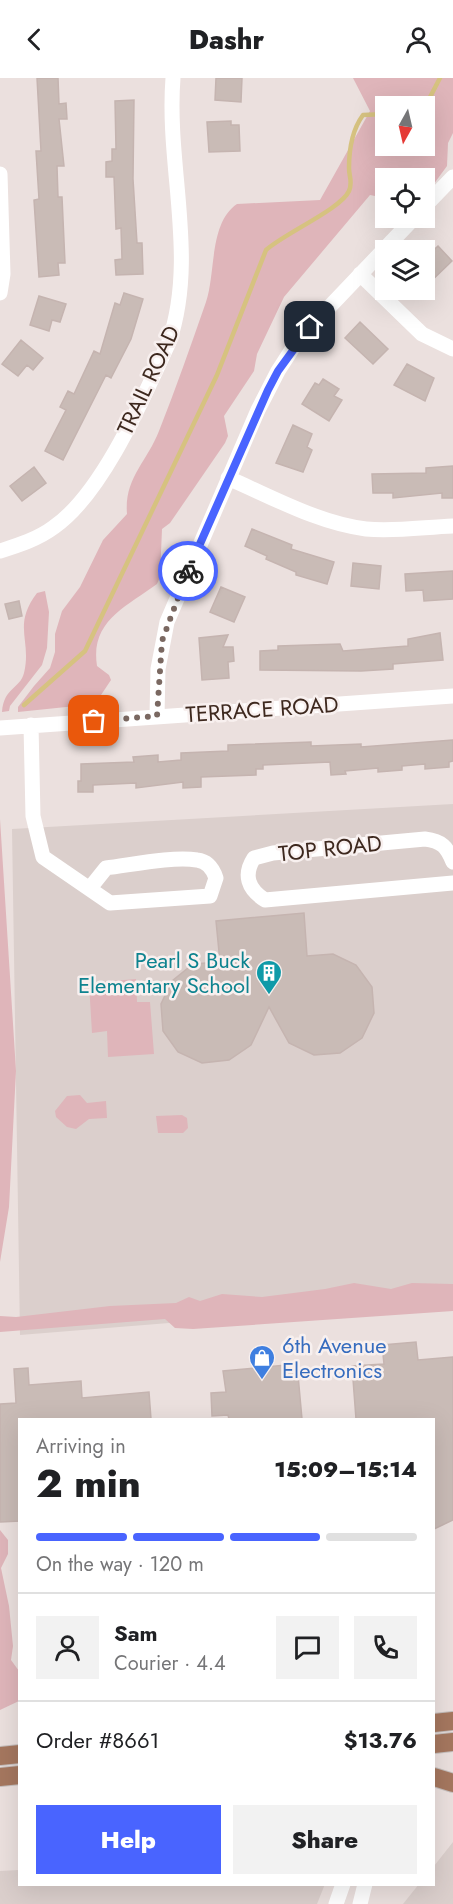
<!DOCTYPE html>
<meta charset="utf-8">
<style>
:root{--surface:#fff;--page:#f2f2f2;--text:#202124;--muted:#757577;--line:#e0e0e0;--accent:#4964ff}
body{margin:0;font-family:Jost,sans-serif;background:var(--page);color:var(--text);height:100vh;display:flex;flex-direction:column;font-size:22px;white-space:nowrap}
*{box-sizing:border-box;margin:0}
p{font-size:20px;color:var(--muted)}
.icon{flex:none;width:33px;height:33px;fill:none;stroke:currentColor;stroke-width:2;stroke-linecap:round;stroke-linejoin:round}
.map{position:relative;flex:1;overflow:hidden}
.panel{position:absolute;left:18px;top:1340px;width:417px;height:468px;display:flex;flex-direction:column;background:var(--surface);border-radius:0px;box-shadow:0 6px 24px #0002}
.panel>*{flex:none}
.needle{width:39px;rotate:188deg}
.buttons{position:absolute;left:375px;top:18px;display:grid;gap:12px}
.buttons a{display:grid;place-items:center;width:60px;height:60px;border-radius:0px;background:var(--surface);box-shadow:0 6px 24px #0002;font-size:30px}
.pin{position:absolute;display:grid;place-items:center;width:51px;height:51px;color:#fff;margin:-26px;border-radius:12px;box-shadow:0 3px 9px #0006}
.courier{position:absolute;display:grid;place-items:center;width:60px;height:60px;margin:-30px;border:4px solid #4964ff;border-radius:50%;background:#fff;color:#222;box-shadow:0 2px 8px #0007}
.head em{font-style:normal;font-weight:800}
.head div{display:flex;flex-direction:column-reverse}
.head{display:flex;align-items:center;justify-content:space-between;height:102px;padding:0 18px}
h1{font-size:39px;font-weight:800;line-height:45px}
.bar{display:grid;grid-template-columns:repeat(4,1fr);gap:9px 6px;align-content:center;height:72px;padding:0 18px}
.bar i{height:8px;border-radius:4px;background:var(--line)}
.bar .current{background:var(--accent)}
.bar p{grid-column:span 4}
.line{display:flex;align-items:center;gap:15px;padding:0 18px;border-top:2px solid var(--line)}
.line div{flex:1}
.round{display:grid;place-items:center;flex:none;width:63px;height:63px;border-radius:0px;background:var(--page)}
.action{display:flex;gap:12px;margin-top:auto;padding:12px 18px}
.action a{flex:1;height:69px;border-radius:0px;background:var(--accent);color:#fff;font-size:24px;font-weight:800;line-height:69px;text-align:center}
.action a+a{background:var(--page);color:var(--text)}
header{display:flex;justify-content:space-between;align-items:center;height:78px;padding:0 18px;background:var(--surface);font-size:27px;font-weight:800}
.map>svg:first-child{display:block}
.built{fill:#dbcfcc}
.green{fill:#dfb5ba;fill-rule:evenodd}
.lines{fill:none;stroke-linecap:round;stroke-linejoin:round}
.stream{stroke:#d6c280;stroke-width:4.5}
.building{fill:#c9bbb6;stroke:#c5b4b0;stroke-width:1.5}
.primary-casing{stroke:#c5bebc;stroke-width:20}
.street{stroke:#fff;stroke-width:15}
.primary{stroke:#a5775f;stroke-width:18}
.done{stroke:#7a6861;stroke-width:6;stroke-dasharray:0 10.8}
.route{stroke:#4964ff;stroke-width:8}
.labels{text-anchor:middle;stroke-width:5;stroke-linejoin:round;paint-order:stroke}
.street-label{font-size:22px;fill:#3d281e;stroke:#f8f0ef}
.culture-label{font-size:22px;fill:#0d838f;stroke:#f8f0ef;text-anchor:end}
.shop-label{font-size:22px;fill:#366cbe;stroke:#f8f0ef;text-anchor:start}
</style>
<header><svg class="icon" aria-label="back" viewBox="0 0 24 24"><path d="M15 5l-7 7 7 7"/></svg>Dashr<svg class="icon" aria-label="person" viewBox="0 0 24 24"><circle cx="12" cy="8" r="4"/><path d="M4 21q1-7 8-7t8 7"/></svg></header>
<div class="map">
<svg width="453" height="1826" viewBox="0 0 453 1826">
<rect width="100%" height="100%" fill="#ebe0de"/>
<!-- built -->
<path class="built" d="M453 726V1222L20 1257 12 751Z
M453 1764V1826H403L419 1806H434V1788Z
M19 1792 20 1806H325L317 1826H0V1793Z"/>
<!-- green -->
<path class="green" d="M353 0H453V55L448 65 447 88 425 118 424 100H386L385 120 370 117 284 219 257 276 254 293 224 338 228 358 225 365 170 445 162 451 160 499 157 506C126 529 90 543 97 588L109 597 111 602 95 626 18 634V629L34 608 50 590 55 574V556L62 533 80 509 103 462 127 436C124 400 147 384 159 353 176 310 191 267 206 224 216 194 209 145 237 126L320 122 370 33ZM386 28H424V68H386Z
M45 513 49 534 47 570 42 587 10 628 9 633 2 634C4 609 20 611 24 595 32 562 12 548 37 515Z
M0 741 16 993 9 1129 0 1184Z
M136 901 137 924H150L154 976 108 979 107 953 92 955 89 905Z
M80 1017 87 1025 106 1023 107 1040 89 1041 76 1051 67 1049 56 1039 55 1033 67 1018Z
M182 1037 187 1040 188 1050 183 1055H158L156 1038Z
M354 1205 391 1211 412 1205 453 1206V1233L193 1251 175 1250 165 1241 0 1254V1238L16 1239 110 1228 176 1225 189 1219 200 1223 222 1216 262 1219 325 1211Z
M0 1452 8 1462V1476L1 1490 9 1528 13 1568 11 1582 19 1593V1623L0 1632Z"/>
<g class="lines">
<!-- stream -->
<path class="stream" d="M416 28 428 23 440 0
M24 627 85 573 217 297 266 172C285 155 341 131 349 113 353 104 349 99 349 90 349 72 352 52 363 37L386 36"/>
</g>
<!-- building -->
<path class="building" d="M37 0H58L59 26 66 25 67 41H59L64 88H57L58 119H62L65 185H58L59 197 39 199 34 122 39 121 36 73H41Z
M216 0H242L241 24 215 22Z
M134 22 133 101 137 165H142L143 196 116 197 115 182 122 181 121 150 116 151 114 99H106V84L112 83V71H116L115 23Z
M231 43V47H239L240 73 209 74 207 44Z
M438 168 452 183 424 210V181Z
M124 215 143 221 131 261 111 300 106 297 63 382 45 373 66 332 60 329 68 313 74 316 94 273 100 276 115 225 120 227Z
M39 218 66 226 60 244 52 242 49 253 30 247Z
M360 244 388 271 373 286 345 260Z
M21 262 43 280 33 292 27 287 18 298 2 286Z
M407 286 434 300 425 323 394 307Z
M323 301 339 311 334 318 342 322 329 343 302 326 315 305 319 307Z
M293 347 312 356 307 369 312 372 303 394 276 385Z
M453 388V420H442V415L393 420V415H373L372 396 426 395V390Z
M34 389 46 405 22 423 10 408Z
M252 451 292 467 291 471 334 484 327 506 296 497V494L266 481 267 478 245 468Z
M353 485 381 488 379 511 351 508Z
M453 493V521L424 523 423 512 406 513 405 496Z
M221 509 245 519 234 544 210 534Z
M19 523 22 538 9 541 5 526Z
M440 555 443 582 393 586V591L361 593 260 592V573L278 572V568L340 566 343 573 408 568V561Z
M228 557 223 569H233L234 583 228 584 229 600 202 602 199 560Z
M453 662V683L449 684V689L425 691V686L402 688V692L378 694V690L345 693 346 696 331 697 330 684 263 687V691H256V697L201 699V709L183 710V704L136 710V705L93 707V714H78V703H81V686L134 684 133 679 158 677V684L181 682V675L228 673V667L311 664V668L361 666V669Z
M304 835 307 878 333 876 356 887 372 909 374 935 362 960 340 975 314 977 289 965 269 929 251 967 229 982 202 985 178 974 163 953 161 926 172 903 193 886 220 884 216 843Z
M416 1264 418 1282 453 1279V1442L434 1451V1341H356L352 1288 384 1286 382 1267Z
M297 1286 302 1341H229L228 1337 212 1338 211 1315 226 1314 223 1293Z
M28 1290 29 1307 81 1303 82 1320 149 1314 151 1341H20V1443L0 1444V1326L16 1325 14 1291Z"/>
<g class="lines">
<defs>
<path id="primary" d="M434 1645 453 1643
M434 1666 453 1664
M0 1678 20 1676
M0 1699 20 1697
M434 1699 453 1705"/>
</defs>
<!-- primary casing -->
<use href="#primary" class="primary-casing"/>
<!-- street -->
<path class="street" d="M0 96 3 196 0 215
M424 129 453 99
M360 196 422 256 453 271
M228 400C272 419 318 445 366 451 394 454 425 449 453 448
M0 473C19 467 38 461 54 449 103 415 144 318 169 264 198 179 166 88 173 0
M157 638 158 591 167 544 258 332 278 293 298 262 414 140
M31 647 33 738 43 779 110 825 210 818 216 800C213 791 207 783 197 782 173 778 131 787 106 790L90 810
M0 650 453 618
M453 784C447 769 442 763 425 761L273 775 254 780C243 797 248 811 265 822L453 805
M336 1826 343 1806
M360 1826 365 1806"/>
<!-- primary -->
<use href="#primary" class="primary"/>
</g>
<g class="lines">
<!-- done -->
<path class="done" d="M94 643 157 638 162 563 188 493"/>
<!-- route -->
<path class="route" d="M188 493 268 312 278 293 310 249"/>
</g>
<!-- icons -->
<defs>
<symbol id="building-pin" viewBox="-11 -11 22 30"><path d="M0 17L-7.5 6A9.5 9.5 0 1 1 7.5 6Z" fill="#0f9aa8" stroke="#f8f0ef"/><path d="M-4-6H4V6H1V3H-1V6H-4ZM-2.5-4.3h1.7v1.8h-1.7ZM.8-4.3h1.7v1.8H.8ZM-2.5-1h1.7V.8h-1.7ZM.8-1h1.7V.8H.8Z" fill="#fff"/></symbol>
<symbol id="shop-pin" viewBox="-11 -11 22 30"><path d="M0 17L-7.5 6A9.5 9.5 0 1 1 7.5 6Z" fill="#3f7fe0" stroke="#f8f0ef"/><path d="M-5-2.5h2.3a2.7 3.5 0 0 1 5.4 0H5L5.5 6h-11ZM-1.5-2.5h3a1.5 2.3 0 0 0-3 0Z" fill="#fff"/></symbol>
</defs>
<g fill-rule="evenodd">
<use href="#building-pin" x="254" y="880" width="30" height="40"/>
<use href="#shop-pin" x="247" y="1265" width="30" height="40"/>
</g>
<g class="labels">
<!-- street labels -->
<g class="street-label">
<text transform="translate(148 302) rotate(-65)" y="8">TRAIL ROAD</text>
<text transform="translate(262 631) rotate(-4)" y="8">TERRACE ROAD</text>
<text transform="translate(330 770) rotate(-6)" y="8">TOP ROAD</text>
</g>
<!-- culture labels -->
<g class="culture-label">
<text x="250" y="890">Pearl S Buck<tspan x="250" dy="25">Elementary School</tspan></text>
</g>
<!-- shop labels -->
<g class="shop-label">
<text x="282" y="1275">6th Avenue<tspan x="282" dy="25">Electronics</tspan></text>
</g>
</g>
</svg>
<div class="buttons">
<a><svg class="needle" viewBox="-14 -14 28 28"><path d="M0-13l5 13h-10z" fill="#e53935"/><path d="M0 13l5-13h-10z" fill="#757577"/></svg></a>
<a><svg class="icon" aria-label="locate" viewBox="0 0 24 24"><circle cx="12" cy="12" r="6"/><path d="M12 2v4M12 18v4M2 12h4M18 12h4"/></svg></a>
<a><svg class="icon" aria-label="layers" viewBox="0 0 24 24"><path d="M12 4l9 5-9 5-9-5zM3 14l9 5 9-5"/></svg></a>
</div>
<div class="pin" style="left:94px;top:643px;background:#ea580c"><svg class="icon" aria-label="bag" viewBox="0 0 24 24"><path d="M5 8h14l-1 12H6zM9 8a3 3 0 0 1 6 0"/></svg></div>
<div class="pin" style="left:310px;top:249px;background:#1f2937"><svg class="icon" aria-label="home" viewBox="0 0 24 24"><path d="M3 11l9-7 9 7M6 9v11h12V9"/></svg></div>
<div class="courier" style="left:188px;top:493px"><svg class="icon" aria-label="bike" viewBox="0 0 24 24"><circle cx="6" cy="16" r="4"/><circle cx="18" cy="16" r="4"/><path d="M6 16l4-8h5l3 8M10 8l3 8H6M13 5h3"/></svg></div>
<section class="panel">
<div class="head"><div><h1>2 min</h1><p>Arriving in</p></div><em>15:09–15:14</em></div>
<div class="bar"><i class="current"></i><i class="current"></i><i class="current"></i><i></i><p>On the way · 120 m</p></div>
<div class="line" style="height:108px"><a class="round"><svg class="icon" aria-label="person" viewBox="0 0 24 24"><circle cx="12" cy="8" r="4"/><path d="M4 21q1-7 8-7t8 7"/></svg></a><div><b>Sam</b><p>Courier · 4.4</p></div><a class="round"><svg class="icon" aria-label="chat" viewBox="0 0 24 24"><path d="M4 5h16v11H9l-5 4z"/></svg></a><a class="round"><svg class="icon" aria-label="phone" viewBox="0 0 24 24"><path d="M5 4h4l2 5-3 2q2 4 5 5l2-3 5 2v4C11 20 4 13 5 4z"/></svg></a></div>
<div class="line" style="height:78px"><div>Order #8661</div><b>$13.76</b></div>
<div class="action"><a>Help</a><a>Share</a></div>
</section>
</div>
